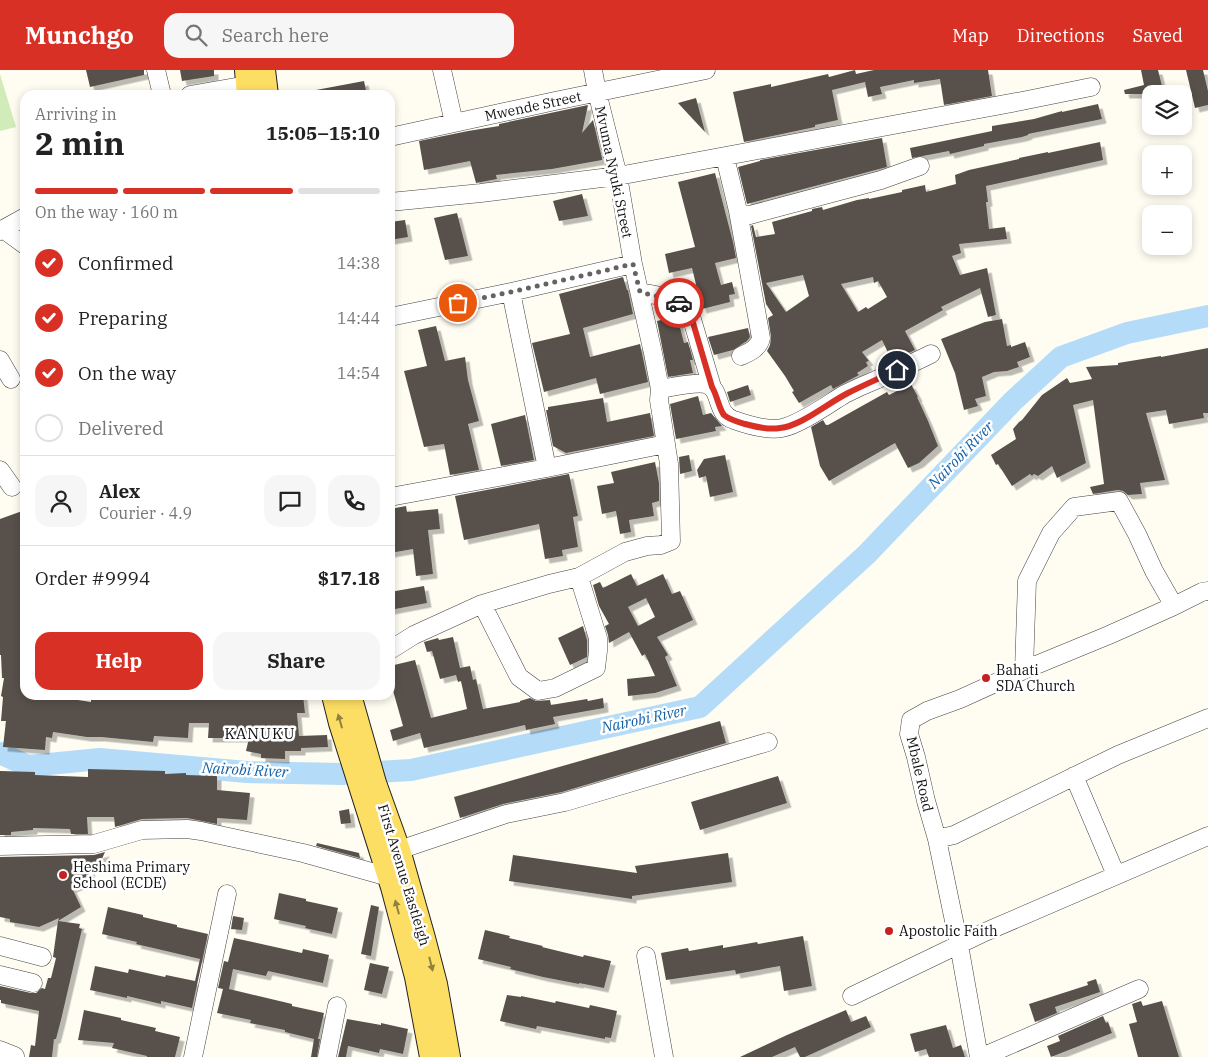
<!DOCTYPE html>
<meta charset="utf-8">
<style>
:root{--surface:#fff;--page:#f6f6f6;--text:#222;--muted:#767676;--line:#e0e0e0;--accent:#d93025}
body{margin:0;font-family:"IBM Plex Serif",serif;background:var(--page);color:var(--text);height:100vh;display:flex;flex-direction:column;font-size:19px;white-space:nowrap}
*{box-sizing:border-box;margin:0}
p{font-size:16px;color:var(--muted)}
.icon{flex:none;width:28px;height:28px;fill:none;stroke:currentColor;stroke-width:2;stroke-linecap:round;stroke-linejoin:round}
.map{position:relative;flex:1;overflow:hidden}
.details{position:absolute;left:20px;top:20px;width:375px;height:610px;display:flex;flex-direction:column;background:var(--surface);border-radius:15px;box-shadow:0 2px 8px #0003}
.details>*{flex:none}
.buttons{position:absolute;left:1142px;top:15px;display:grid;gap:10px}
.buttons a{display:grid;place-items:center;width:50px;height:50px;border-radius:10px;background:var(--surface);box-shadow:0 2px 8px #0003;font-size:25px}
.pin{position:absolute;display:grid;place-items:center;width:42px;height:42px;color:#fff;margin:-21px;border:2px solid #fff;border-radius:50%;box-shadow:0 1px 5px #0007}
.courier{position:absolute;display:grid;place-items:center;width:50px;height:50px;margin:-25px;border:4px solid #d93025;border-radius:50%;background:#fff;color:#222;box-shadow:0 1px 6px #0007}
.summary em{font-style:normal;font-weight:700}
.summary div{display:flex;flex-direction:column-reverse}
.summary{display:flex;align-items:center;justify-content:space-between;height:85px;padding:0 15px}
h1{font-size:32px;font-weight:700;line-height:38px}
.bar{display:grid;grid-template-columns:repeat(4,1fr);gap:8px 5px;align-content:center;height:60px;padding:0 15px}
.bar i{height:6px;border-radius:4px;background:var(--line)}
.bar .current{background:var(--accent)}
.bar p{grid-column:span 4}
.line{display:flex;align-items:center;gap:12px;padding:0 15px;border-top:1px solid var(--line)}
.line div{flex:1}
.round{display:grid;place-items:center;flex:none;width:52px;height:52px;border-radius:15px;background:var(--page)}
ol{padding:0 15px;list-style:none}
li{display:flex;align-items:center;gap:15px;height:55px}
li p{margin-inline-start:auto}
li .icon{padding:5px;border-radius:50%;background:var(--accent);color:#fff;stroke-width:4}
li:last-child{color:var(--muted)}
li i{width:28px;height:28px;border:2px solid var(--line);border-radius:50%}
.primary-button{display:flex;gap:10px;margin-top:auto;padding:10px 15px}
.primary-button a{flex:1;height:58px;border-radius:15px;background:var(--accent);color:#fff;font-size:20px;font-weight:700;line-height:58px;text-align:center}
.primary-button a+a{background:var(--page);color:var(--text)}
header{display:flex;align-items:center;gap:30px;box-sizing:border-box;height:70px;padding:0 25px;background:var(--accent);color:#fff}
header strong{font-size:24px}
nav{display:flex;gap:28px;margin-inline-start:auto;font-size:18px}
.search{width:350px;height:45px;background:var(--page);display:flex;align-items:center;gap:12px;box-sizing:border-box;padding:0 18px;border-radius:15px;color:var(--muted);font-size:19px}
.map>svg:first-child{display:block}
.green{fill:#d1ecb9}
.lines{fill:none;stroke-linecap:round;stroke-linejoin:round}
.river{stroke:#b4dcf9;stroke-width:22}
.building{fill:#59514b;fill-rule:evenodd;filter:url(#shadow)}
.minor-casing{stroke:#434343;stroke-width:19}
.major-casing{stroke:#212121;stroke-width:24}
.minor{stroke:#fff;stroke-width:18}
.major{stroke:#fdde64;stroke-width:22}
.oneway{fill:#92813e}
.done{stroke:#64635f;stroke-width:5;stroke-dasharray:0 9}
.route{stroke:#d93025;stroke-width:6}
.poi-dot{fill:#c62122;stroke:#fff;stroke-width:2}
.labels{text-anchor:middle;stroke-width:5;stroke-linejoin:round;paint-order:stroke}
.street-label{font-size:14px;fill:#101010;stroke:#fff}
.poi-label{font-size:14px;fill:#101010;stroke:#fff;text-anchor:start}
.water-label{font-size:15px;font-style:italic;fill:#1260a8;stroke:#fff}
.neighbourhood-label{font-size:15px;letter-spacing:1px;fill:#101010;stroke:#fff}
</style>
<header>
<strong>Munchgo</strong>
<div class="search"><svg class="icon" aria-label="search" viewBox="0 0 24 24"><circle cx="10" cy="10" r="6"/><path d="M15 15l6 6"/></svg>Search here</div>
<nav><a>Map</a><a>Directions</a><a>Saved</a></nav>
</header>
<div class="map">
<svg width="1208" height="987" viewBox="0 0 1208 987">
<defs>
<filter id="shadow"><feDropShadow dx="4.5" dy="4.5" stdDeviation="0" flood-color="#0004"/></filter>
</defs>
<rect width="100%" height="100%" fill="#fffdf2"/>
<!-- green -->
<path class="green" d="M0 4 16 57 0 61Z"/>
<g class="lines">
<!-- river -->
<path class="river" d="M0 683 28 696 100 689 247 702 342 704 411 700 700 637 867 484 1012 332 1061 287 1127 263 1208 246"/>
</g>
<!-- building -->
<path class="building" d="M86 0H144V5L90 17Z
M180 0H214V6L182 11Z
M855 0 856 4 874 0H988L992 26 944 35 940 9 914 13V10L880 17 882 24 868 27 865 12 832 20 838 50 815 55V57L744 72 733 22 771 14V17L828 4 829 7Z
M1141 0H1158L1164 24H1125L1124 20 1144 15Z
M1186 0H1203L1208 21V35L1195 38Z
M364 11 367 25H316V20Z
M696 28 705 62 678 33Z
M1098 34 1102 49 1028 64V65L1022 67 984 74V76L950 84 949 81 912 88 910 78 992 61V56L1034 49 1062 41V42Z
M588 35 582 63 593 50 602 88V90L552 99 496 105 497 109 476 113 470 91 424 100 419 71 468 61 499 56V54Z
M882 68 887 97 747 134 738 97 760 91V90Z
M1100 72 1103 90 986 116 988 132H986L989 159 1005 157 1007 169 959 174 961 183 952 186 960 205 987 198 996 245 988 247 980 218 941 237 943 240 905 261 915 280 892 291 882 270 862 282 869 291 866 292 868 296 857 303 859 305 833 319 831 315 799 333 792 322 794 321 785 306 767 281 770 275 771 267 768 248 773 245 766 234 751 156 753 155 756 167 775 164 772 152 812 141V139L822 137 823 140 857 130 869 128V129L902 122V120L925 115 926 122 956 114 955 105 969 100 1019 89V88L1048 82V83ZM803 205 809 226 786 242 766 213ZM873 207 874 213 878 211 887 227 868 239 866 237 858 242 841 214Z
M715 103 733 172 736 188 715 193 721 215 732 212 735 224 729 225 730 232 702 239 692 198 669 203 665 184 695 177 678 112Z
M582 124 588 146 559 151 553 131Z
M457 143 468 186 445 190 434 148Z
M405 150 408 167 390 170V152Z
M623 207 627 220H628L633 244 583 258 590 287 640 274 648 312 600 324 596 308 544 322 532 273 570 264 559 224Z
M677 246 684 273 688 272 693 290H690L693 303 668 307 657 251Z
M1002 249 1007 276 1011 275V277L1025 272 1030 287 1017 292 1019 297 1007 301 994 302 982 307 986 326 975 329 978 336 964 340 955 303 941 269 985 252Z
M436 256 445 291 465 287 468 310 479 351 468 354 479 400 450 405 444 374 424 377 404 301 427 296 418 260Z
M748 258 750 267 747 271 733 280 714 285 708 267Z
M1208 278V343H1203L1204 348 1169 354 1166 340 1146 343 1165 410 1140 413 1142 424 1128 425 1123 421 1118 420 1093 424 1090 417 1104 414 1093 330 1073 335 1086 393 1057 408 1052 396 1038 406 1034 404 1032 406 1030 404 1012 416 998 394 996 395 991 385 1016 369 1013 359 1019 352 1022 350 1042 325 1067 308 1070 313 1092 309 1086 297 1118 295V293L1161 286V287Z
M911 314 918 327H917L928 351 938 376 919 393 908 398 895 373 829 411 820 396 811 357 823 350 826 355H828L887 322 889 325Z
M748 315 751 325 730 332 727 322Z
M698 326 703 345 711 343 722 356 715 357 716 361 676 369 670 334Z
M603 328 607 352 650 343 654 366 566 383 553 376 546 340H548V337Z
M525 345 534 390 501 396 491 354Z
M689 385 692 401 680 404 679 387Z
M725 385 733 422 710 427 706 406 699 408 697 400 704 389Z
M655 392 659 413V431L652 433 654 446 629 450 631 462 620 464 616 441 602 444 597 416 614 413 611 402Z
M569 404 578 446 573 447 578 477 562 480 563 486 545 489 539 454 464 470 455 426Z
M406 436 407 442 438 439 440 459 428 460 433 504 416 506 413 479 390 483V439Z
M25 440V625H45L91 632V625H147L148 627 184 625H303L305 643H297L299 666 327 665 328 677 301 678V681H285V689L261 688V684L246 681 249 668H208L209 653H189L188 668 154 666 153 672 101 667H87L53 662 52 668 46 667 45 680 3 677 6 651H1L3 627 1 626 4 608H2L1 585H0V449Z
M631 504 637 516 663 504 672 524 680 521 693 550 657 567 668 585 665 587 677 616 655 623 628 626 627 609 655 606 645 584 642 586 629 562 609 573 608 565 605 556 609 554 599 536 593 515 600 512 603 518ZM646 528 655 547 638 556 628 537Z
M424 516 427 533 390 540V522Z
M583 556 587 570V587L570 595 558 568Z
M453 567 460 598 470 596 473 610 476 609 483 639 520 632V631L530 628 536 631 550 630 551 635 587 629 588 631 603 628 604 638 553 647 555 654 526 660 525 655 424 678 420 663 393 671 390 660 403 656 390 610V596L415 590 431 648 467 639 461 611 458 612 456 605 440 609 432 581 427 582 424 572 438 568 439 570Z
M720 651 726 673 562 722 503 734 460 748 454 727Z
M88 699 165 701V704L186 703V705L217 706V720L250 723 247 750 217 748V754L187 748 142 749 115 757 114 747H87L88 764H71L70 759 33 758V760L11 762V765H0V701L35 702V705L88 707Z
M778 706 787 733 700 760 691 732Z
M349 739 351 753 341 754 339 741Z
M317 773 359 783 360 788 316 776Z
M105 782 101 791 91 797 90 804 86 805 85 813 72 818 81 837 58 851 59 848 39 857 10 852V849L0 847V787L94 785Z
M728 783 732 812 632 826V829L509 811 513 785 637 803 635 796Z
M279 823 306 829V831L338 838 332 864 305 858 306 856 274 849Z
M371 835 379 837 371 886 361 884Z
M108 837 143 845V847L177 855V857L208 864 192 938 161 931V934L127 926V928L90 920 95 896 128 903 129 899 165 907 166 905 195 911 200 889 136 874 137 872 102 864Z
M233 846 244 848 242 860 231 859Z
M58 851 80 854 79 858 82 859 61 950 56 969H54L52 987H29L31 975 35 976 39 941 1 933V930H0V916L31 923H36L42 918 45 919 48 908H51L56 888 53 887Z
M485 860 510 866 509 868 543 876 542 877 583 887 584 885 611 891 604 918 579 913V914L543 907 510 899 511 897 478 889Z
M803 866 812 916 784 921 780 896 736 904 735 900 666 910 661 883 688 878 689 881 723 875V878L757 872 758 874Z
M234 868 302 883 303 879 329 885 323 913 268 901 266 906 233 899 229 919 292 934V936L324 943 318 969H320L317 987H311L314 969 285 962V960L250 953 251 950 217 943 223 919 218 918 224 891 228 892Z
M370 893 389 897 382 924 364 920Z
M1096 909 1100 922 1055 937 1057 943 1035 952 1029 934 1088 915 1087 912Z
M507 925 521 927V926L555 933 556 931 589 938 590 935 617 941 611 968 605 967V969L537 956 536 959 500 951Z
M1141 931 1143 936 1162 931 1179 987H1138L1129 954 1137 952 1132 934Z
M84 940 121 948V950L156 958 155 961 180 967 175 987H147V986L112 978 114 973 78 970Z
M846 940 851 952 866 946 871 957 805 987H800L795 977 772 987H740L787 965Z
M1103 946 1106 953 1108 952 1112 963 1051 987 1047 976 1060 971 1058 966Z
M347 949 381 955V953L408 959 403 984 380 979 379 983 348 976 346 987H338Z
M946 955 953 978 961 975 965 987H929L926 979 915 982 910 964Z"/>
<g class="lines">
<defs>
<path id="minor" d="M156 0 162 25
M442 0 454 53
M190 25 247 15
M390 67 555 31 706 0
M725 87 738 141 746 146 881 110 920 96
M390 132 481 123 618 106 1022 31 1091 17
M738 141 761 268C759 278 750 282 741 286
M3 159 25 175
M0 161 25 147
M511 222 547 398
M640 222C663 227 676 226 691 246L712 317
M390 247 511 222 633 194 618 106 597 22 593 0
M0 290 11 309
M660 319C672 317 694 312 705 314 723 318 714 344 734 350 748 355 767 361 782 358 801 354 828 334 845 324 855 319 866 314 876 310 895 301 913 293 931 284
M0 400 12 417
M390 427 547 398 666 374
M482 534 519 607 538 621 555 618 596 598 598 581V568L579 507
M390 580 414 565 482 534 549 514 579 507 625 482 647 476 661 475 671 471 669 394 659 330 660 319 653 283 633 194
M1024 600 1027 511 1051 463 1074 437 1119 431 1137 464 1154 501 1174 536
M1074 706 1116 805
M937 769 954 765 1118 685 1208 648
M0 776 94 774 142 760 187 759 201 761 303 783 389 807
M399 780 506 744 565 732 768 672
M0 876 42 887
M646 886 664 987
M0 905 33 913
M852 926 985 862 1208 766
M0 980 15 986
M193 987 227 824
M327 987 337 936
M979 987 959 875 937 769 926 731 916 687 909 664 911 650 927 641 960 629 1024 600 1109 565 1174 536 1202 522 1208 521
M982 987 1139 919"/>
<path id="major" d="M246 0 248 25
M264 0 267 25
M333 625 340 653 392 817 416 907 431 987
M350 625 375 713 399 780 424 868 436 914 449 987"/>
</defs>
<!-- minor casing -->
<use href="#minor" class="minor-casing"/>
<!-- major casing -->
<use href="#major" class="major-casing"/>
<!-- minor -->
<use href="#minor" class="minor"/>
<!-- major -->
<use href="#major" class="major"/>
</g>
<!-- one-way arrows -->
<defs><path id="oneway-solid" d="M-6-.8H1V-3.2L6.5 0L1 3.2V.8H-6Z" transform="scale(1.25)"/></defs>
<g class="oneway">
<use href="#oneway-solid" transform="translate(340 651) rotate(-106)"/>
<use href="#oneway-solid" transform="translate(397 837) rotate(-105)"/>
<use href="#oneway-solid" transform="translate(431 894) rotate(76)"/>
</g>
<g class="lines">
<!-- done -->
<path class="done" d="M458 233 511 222 633 194 640 222 672 230 679 233"/>
<!-- route -->
<path class="route" d="M679 233 684 237 691 246 712 317C717 325 719 339 724 345 730 350 738 352 745 354 756 357 769 360 780 358 801 356 828 333 848 323 864 315 880 308 897 300"/>
</g>
<!-- markers -->
<g class="poi-dot">
<circle cx="986" cy="608" r="5"/>
<circle cx="63" cy="805" r="5"/>
<circle cx="889" cy="861" r="5"/>
</g>
<g class="labels">
<!-- street labels -->
<g class="street-label">
<text transform="translate(533 36) rotate(-12)" y="5">Mwende Street</text>
<text transform="translate(614 102) rotate(78)" y="5">Mvuma Nyuki Street</text>
<text transform="translate(920 704) rotate(77)" y="5">Mbale Road</text>
<text transform="translate(404 805) rotate(73)" y="5">First Avenue Eastleigh</text>
</g>
<!-- poi labels -->
<g class="poi-label">
<text x="996" y="605">Bahati<tspan x="996" dy="16">SDA Church</tspan></text>
<text x="73" y="802">Heshima Primary<tspan x="73" dy="16">School (ECDE)</tspan></text>
<text x="899" y="866">Apostolic Faith</text>
</g>
<!-- water labels -->
<g class="water-label">
<text transform="translate(961 385) rotate(-46)" y="5">Nairobi River</text>
<text transform="translate(644 649) rotate(-12)" y="5">Nairobi River</text>
<text transform="translate(245 700) rotate(3)" y="5">Nairobi River</text>
</g>
<!-- neighbourhood labels -->
<g class="neighbourhood-label">
<text x="260" y="669">KANUKU</text>
</g>
</g>
</svg>
<div class="buttons">
<a><svg class="icon" aria-label="layers" viewBox="0 0 24 24"><path d="M12 4l9 5-9 5-9-5zM3 14l9 5 9-5"/></svg></a>
<a>+</a>
<a>−</a>
</div>
<div class="pin" style="left:458px;top:233px;background:#ea580c"><svg class="icon" aria-label="bag" viewBox="0 0 24 24"><path d="M5 8h14l-1 12H6zM9 8a3 3 0 0 1 6 0"/></svg></div>
<div class="pin" style="left:897px;top:300px;background:#1f2937"><svg class="icon" aria-label="home" viewBox="0 0 24 24"><path d="M3 11l9-7 9 7M6 9v11h12V9"/></svg></div>
<div class="courier" style="left:679px;top:233px"><svg class="icon" aria-label="car" viewBox="0 0 24 24"><path d="M5 17H2v-5l4-1 3-4h7l3 4 3 1v5h-3M9 17h6M6 11h13"/><circle cx="7" cy="17" r="2"/><circle cx="17" cy="17" r="2"/></svg></div>
<section class="details">
<div class="summary"><div><h1>2 min</h1><p>Arriving in</p></div><em>15:05–15:10</em></div>
<div class="bar"><i class="current"></i><i class="current"></i><i class="current"></i><i></i><p>On the way · 160 m</p></div>
<ol>
<li><svg class="icon" aria-label="check" viewBox="0 0 24 24"><path d="M5 12l5 5 9-10"/></svg>Confirmed<p>14:38</p></li>
<li><svg class="icon" aria-label="check" viewBox="0 0 24 24"><path d="M5 12l5 5 9-10"/></svg>Preparing<p>14:44</p></li>
<li><svg class="icon" aria-label="check" viewBox="0 0 24 24"><path d="M5 12l5 5 9-10"/></svg>On the way<p>14:54</p></li>
<li><i></i>Delivered</li>
</ol>
<div class="line" style="height:90px"><a class="round"><svg class="icon" aria-label="person" viewBox="0 0 24 24"><circle cx="12" cy="8" r="4"/><path d="M4 21q1-7 8-7t8 7"/></svg></a><div><b>Alex</b><p>Courier · 4.9</p></div><a class="round"><svg class="icon" aria-label="chat" viewBox="0 0 24 24"><path d="M4 5h16v11H9l-5 4z"/></svg></a><a class="round"><svg class="icon" aria-label="phone" viewBox="0 0 24 24"><path d="M5 4h4l2 5-3 2q2 4 5 5l2-3 5 2v4C11 20 4 13 5 4z"/></svg></a></div>
<div class="line" style="height:65px"><div>Order #9994</div><b>$17.18</b></div>
<div class="primary-button"><a>Help</a><a>Share</a></div>
</section>
</div>
